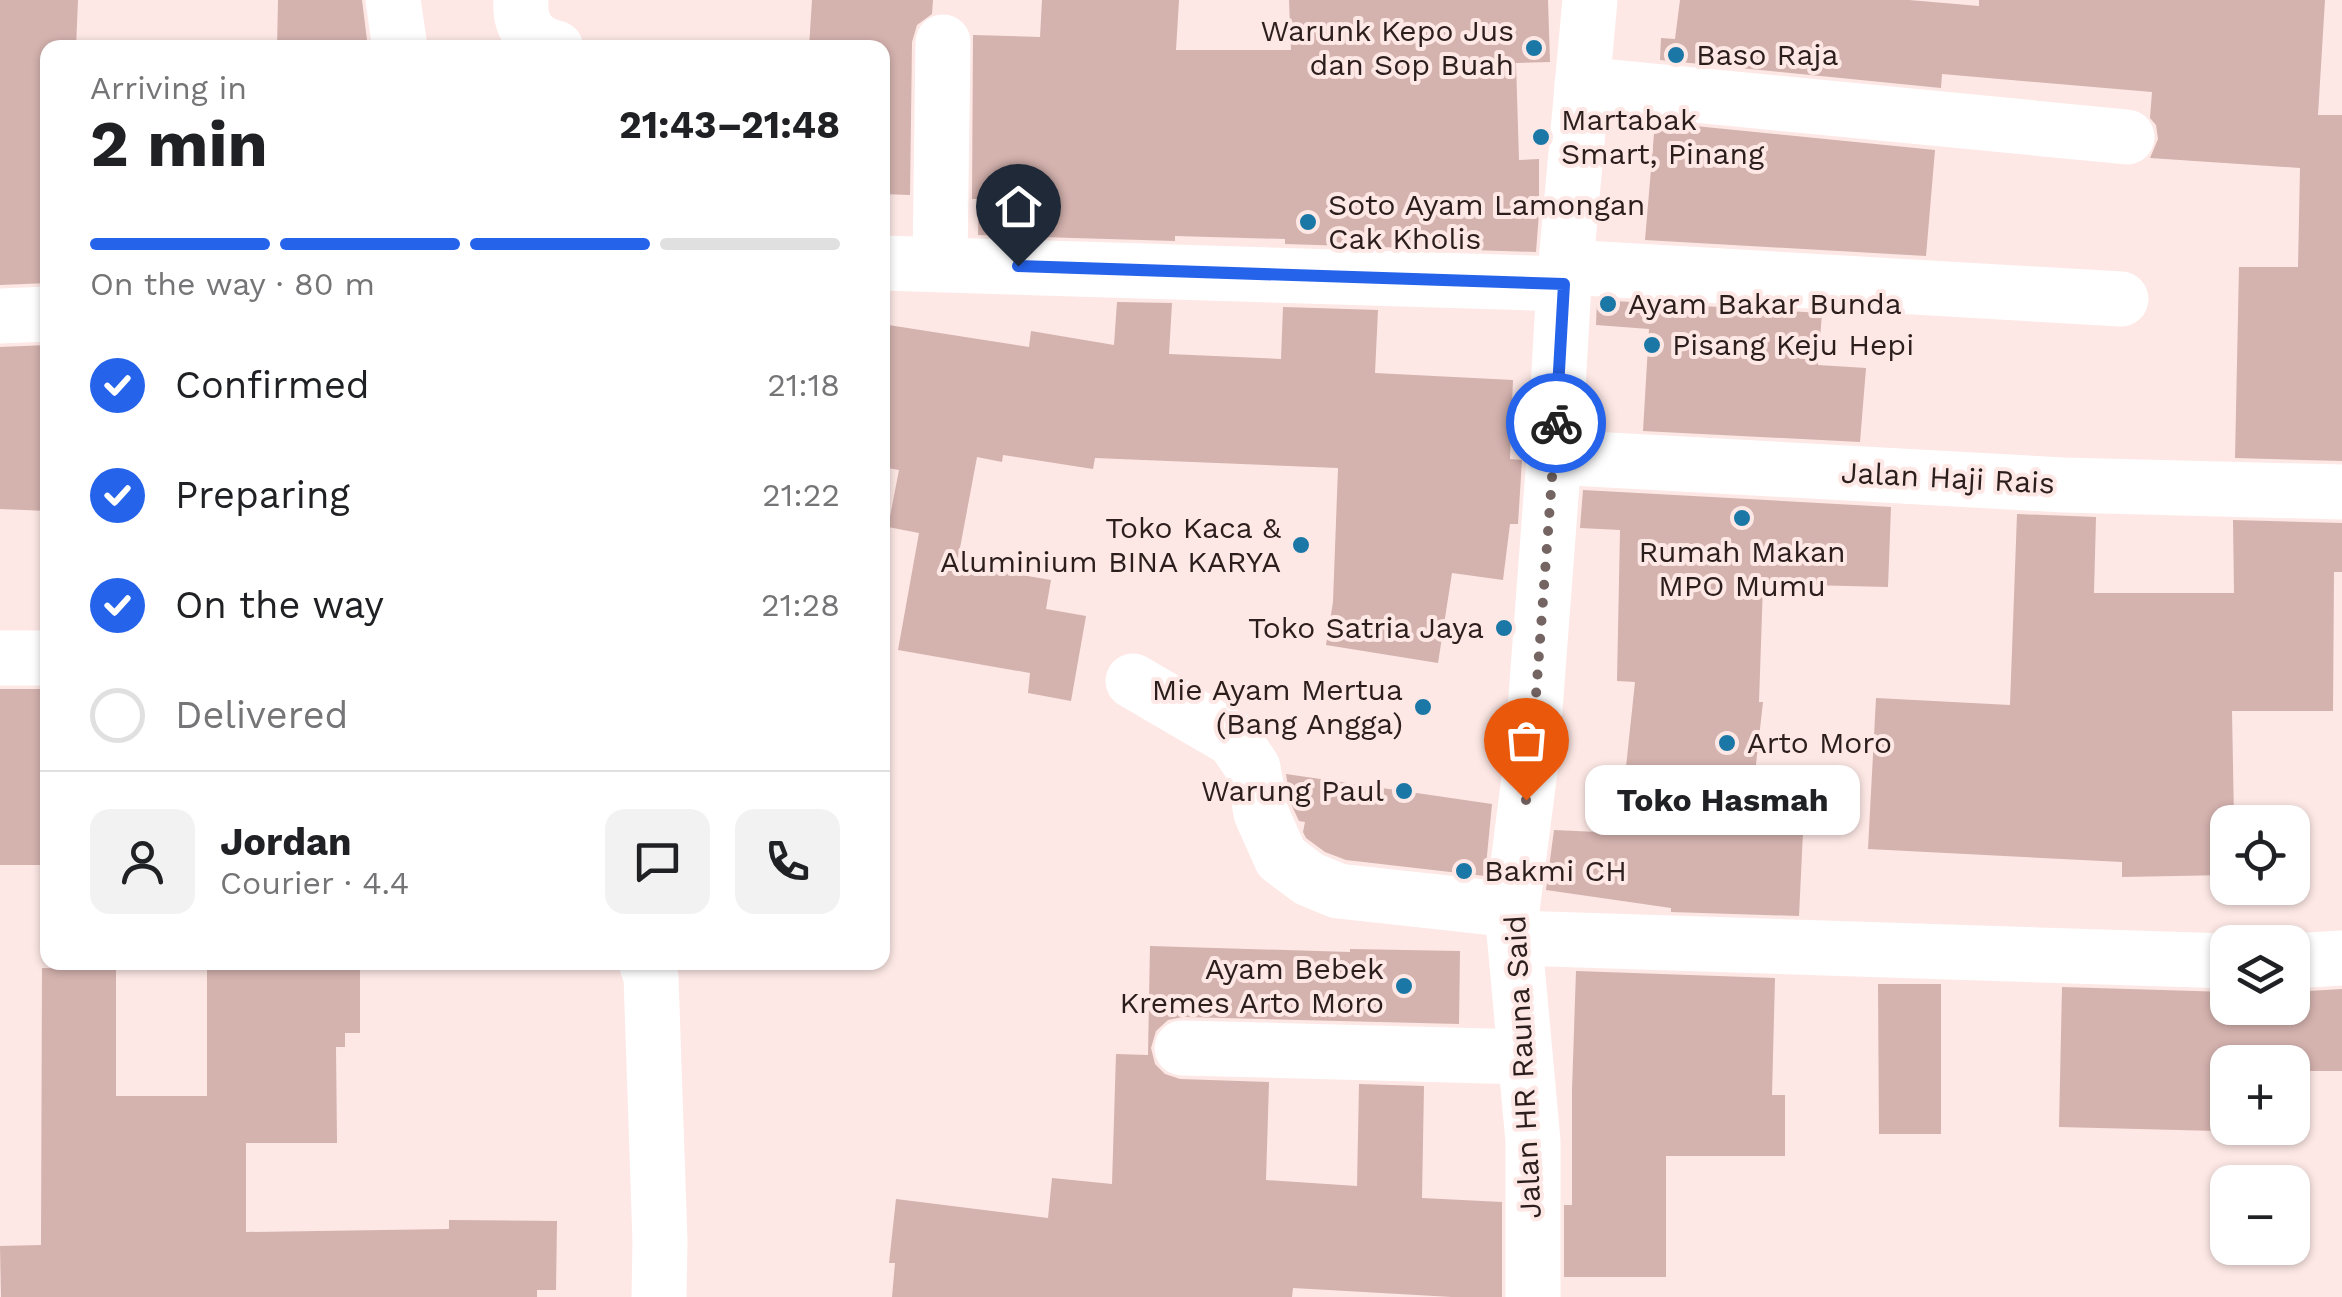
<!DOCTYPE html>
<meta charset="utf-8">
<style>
:root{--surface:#fff;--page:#f2f2f2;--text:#202124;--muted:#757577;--line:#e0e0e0;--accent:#2563eb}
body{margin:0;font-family:"Work Sans",sans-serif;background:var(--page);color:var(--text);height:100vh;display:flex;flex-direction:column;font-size:38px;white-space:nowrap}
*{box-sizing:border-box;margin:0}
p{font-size:32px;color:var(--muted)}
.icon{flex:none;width:55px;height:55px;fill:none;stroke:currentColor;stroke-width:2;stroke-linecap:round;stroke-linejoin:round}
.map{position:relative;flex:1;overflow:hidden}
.sheet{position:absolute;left:40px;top:40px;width:850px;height:930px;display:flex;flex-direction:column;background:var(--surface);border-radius:20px;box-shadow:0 2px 8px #0004}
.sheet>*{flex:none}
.controls{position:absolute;left:2210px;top:805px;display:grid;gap:20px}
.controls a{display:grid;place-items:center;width:100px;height:100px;border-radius:20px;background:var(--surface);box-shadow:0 2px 8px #0004;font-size:50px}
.pin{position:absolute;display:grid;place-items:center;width:85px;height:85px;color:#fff;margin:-102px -42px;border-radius:50% 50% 50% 0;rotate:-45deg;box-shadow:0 0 10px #0007}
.pin .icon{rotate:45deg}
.courier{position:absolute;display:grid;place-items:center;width:100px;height:100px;margin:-50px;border:8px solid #2563eb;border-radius:50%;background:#fff;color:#222;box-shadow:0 2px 12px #0007}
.bubble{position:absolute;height:70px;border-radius:20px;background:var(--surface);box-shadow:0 2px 8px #0004;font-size:32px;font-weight:700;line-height:70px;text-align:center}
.head em{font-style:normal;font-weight:700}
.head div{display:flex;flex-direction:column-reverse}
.head{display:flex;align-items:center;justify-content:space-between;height:170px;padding:0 50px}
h1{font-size:65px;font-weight:700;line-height:75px}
.bar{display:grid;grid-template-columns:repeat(4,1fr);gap:15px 10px;align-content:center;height:120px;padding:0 50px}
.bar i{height:12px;border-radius:8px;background:var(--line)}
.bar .current{background:var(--accent)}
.bar p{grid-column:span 4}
.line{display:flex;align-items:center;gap:25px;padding:0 50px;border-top:2px solid var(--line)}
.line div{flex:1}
.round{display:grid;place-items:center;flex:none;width:105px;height:105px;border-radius:20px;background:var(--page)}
ol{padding:0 50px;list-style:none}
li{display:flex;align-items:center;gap:30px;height:110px}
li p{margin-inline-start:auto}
li .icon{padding:10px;border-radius:50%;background:var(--accent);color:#fff;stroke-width:4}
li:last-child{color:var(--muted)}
li i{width:55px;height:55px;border:5px solid var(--line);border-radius:50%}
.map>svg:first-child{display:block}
.building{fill:#d4b2ae}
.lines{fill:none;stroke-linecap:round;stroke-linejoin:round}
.minor{stroke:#fff;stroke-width:55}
.secondary{stroke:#fff;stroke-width:55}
.done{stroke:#746563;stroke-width:10;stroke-dasharray:0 18}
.route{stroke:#2563eb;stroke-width:12}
.poi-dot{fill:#1b77a5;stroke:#fde8e5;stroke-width:4}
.labels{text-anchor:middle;stroke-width:8;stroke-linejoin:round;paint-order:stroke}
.poi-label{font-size:30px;fill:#2b1e1d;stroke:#fde8e5;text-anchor:start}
.street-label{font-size:30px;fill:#2b1e1d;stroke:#fde8e5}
</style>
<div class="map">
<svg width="2342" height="1297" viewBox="0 0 2342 1297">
<rect width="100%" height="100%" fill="#fde8e5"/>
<!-- building -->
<path class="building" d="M0 0H78L76 48H48V283L0 285Z
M278 0H362L368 48H277Z
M812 0H933L932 14 917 25 912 42 910 195 882 194V48H809Z
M1042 0H1179L1176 50H1291L1289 0H1548L1550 62 1516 63 1519 160 1539 159V213L1536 252 1285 244V239L1175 236V241L978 235 979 199H972L973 35 1040 37Z
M1680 0H1909L1979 6V0H2325L2318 115H2342V461L2235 458 2239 267H2298L2300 168 2150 158 2158 139 2156 125 2150 118 2152 92 1942 74 1941 88 1660 60 1661 38 1675 39Z
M1655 122 1935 150 1926 256 1645 240Z
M1597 300 1822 313 1818 365 1866 368 1860 442 1643 431 1649 329 1596 325Z
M1117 302 1172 303 1169 354 1281 359 1283 307 1378 310 1375 373 1513 380 1510 459 1522 460 1518 524H1510L1503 580 1452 573 1438 663 1326 645 1333 602 1338 468 1095 458 1093 469 1003 455 1002 462 977 457 957 564 1051 580 1046 609 1086 616 1071 701 1028 693 1030 673 898 650 919 533 888 527 899 470 882 467V324L1029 347 1031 331 1114 345Z
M48 345V511L0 509V347Z
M1583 490 1891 507 1888 587 1763 584 1759 702H1763L1751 809 1804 811 1799 916 1671 912V908L1546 890 1554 830 1619 833 1635 682 1617 681 1620 530 1580 528Z
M2017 514 2096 517 2094 593H2234L2233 520 2342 523V572H2334L2333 711H2232L2234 822H2228V875L2122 877V862L1868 849 1876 698 2010 705Z
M0 689H48V865H0Z
M1286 774 1492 804 1485 876 1346 860 1325 852 1306 838 1303 832 1305 822 1299 821 1291 804Z
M1150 946 1350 952V949L1460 951 1459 1024 1183 1017 1168 1020 1156 1031 1151 1048 1155 1064 1165 1074 1180 1079 1269 1082 1266 1180 1357 1186 1359 1084 1424 1086 1422 1198 1502 1202V1297H1452L1293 1288 1292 1297H892L895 1263H889L896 1199 1048 1218 1052 1178 1112 1184 1116 1054 1148 1055Z
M207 962H360V1033H345V1047H336L337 1143H246V1232L449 1229V1220L557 1221 556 1290H537V1297H1L0 1246 41 1245 42 968 116 969V1096H207Z
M1576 971 1775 978 1772 1095H1785V1156H1666V1277H1564V1205H1572V1090Z
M1878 984H1941V1134H1879Z
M2062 987 2228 992V1008H2292V992L2342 989V1071H2292V1062H2228V1071H2220L2218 1131 2059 1127Z"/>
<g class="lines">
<!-- minor -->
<path class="minor" d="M393 0 400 48
M521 0C519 25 531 43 556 48
M1582 84 2127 137
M882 263 1564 284
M940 263 943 42
M1566 267 2121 299
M0 316 48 314
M1554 457 2064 485 2342 492
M0 658H48
M1133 681 1234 740 1253 768 1261 813 1281 858 1309 879 1338 891 1512 910
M1515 938 2228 961
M2292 961 2342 958
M646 962 651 977 660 1241 659 1297
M1182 1048 1525 1057"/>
<!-- secondary -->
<path class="secondary" d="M1533 1297V1141L1512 910 1531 763 1554 457 1564 284 1590 0"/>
</g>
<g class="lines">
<!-- done -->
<path class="done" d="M1526 800 1531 763 1556 423"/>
<!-- route -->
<path class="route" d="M1018 266 1564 284 1556 423"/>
</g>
<!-- markers -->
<g class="poi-dot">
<circle cx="1534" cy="48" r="10"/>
<circle cx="1676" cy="55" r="10"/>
<circle cx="1541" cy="137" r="10"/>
<circle cx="1308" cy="222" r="10"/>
<circle cx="1608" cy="304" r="10"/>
<circle cx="1652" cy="345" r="10"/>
<circle cx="1742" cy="518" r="10"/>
<circle cx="1301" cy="545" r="10"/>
<circle cx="1504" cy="628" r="10"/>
<circle cx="1423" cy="707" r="10"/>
<circle cx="1727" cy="743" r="10"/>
<circle cx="1404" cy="791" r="10"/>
<circle cx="1464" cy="871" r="10"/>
<circle cx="1404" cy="986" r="10"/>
</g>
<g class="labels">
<!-- poi labels -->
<g class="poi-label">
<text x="1514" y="41" text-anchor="end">Warunk Kepo Jus<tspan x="1514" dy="34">dan Sop Buah</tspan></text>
<text x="1696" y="65">Baso Raja</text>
<text x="1561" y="130">Martabak<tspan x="1561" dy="34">Smart, Pinang</tspan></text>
<text x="1328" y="215">Soto Ayam Lamongan<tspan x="1328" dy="34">Cak Kholis</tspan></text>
<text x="1628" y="314">Ayam Bakar Bunda</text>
<text x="1672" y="355">Pisang Keju Hepi</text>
<text x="1281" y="538" text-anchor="end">Toko Kaca &amp;<tspan x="1281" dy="34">Aluminium BINA KARYA</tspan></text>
<text x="1742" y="562" text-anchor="middle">Rumah Makan<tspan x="1742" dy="34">MPO Mumu</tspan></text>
<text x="1484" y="638" text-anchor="end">Toko Satria Jaya</text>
<text x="1403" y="700" text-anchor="end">Mie Ayam Mertua<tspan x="1403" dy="34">(Bang Angga)</tspan></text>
<text x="1747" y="753">Arto Moro</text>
<text x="1384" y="801" text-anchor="end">Warung Paul</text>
<text x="1484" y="881">Bakmi CH</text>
<text x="1384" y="979" text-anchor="end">Ayam Bebek<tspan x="1384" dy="34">Kremes Arto Moro</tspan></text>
</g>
<!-- street labels -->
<g class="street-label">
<text transform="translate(1948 478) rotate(3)" y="10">Jalan Haji Rais</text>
<text transform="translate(1523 1067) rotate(-93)" y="10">Jalan HR Rauna Said</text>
</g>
</g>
</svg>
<div class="controls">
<a><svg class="icon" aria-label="locate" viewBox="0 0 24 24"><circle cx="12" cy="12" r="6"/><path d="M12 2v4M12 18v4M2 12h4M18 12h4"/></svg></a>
<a><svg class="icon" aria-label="layers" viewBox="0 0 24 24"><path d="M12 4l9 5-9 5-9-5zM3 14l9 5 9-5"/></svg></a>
<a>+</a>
<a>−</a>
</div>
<div class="pin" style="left:1526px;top:800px;background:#ea580c"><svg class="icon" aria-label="bag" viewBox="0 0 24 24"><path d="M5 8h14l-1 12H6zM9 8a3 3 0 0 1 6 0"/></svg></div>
<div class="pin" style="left:1018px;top:266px;background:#1f2937"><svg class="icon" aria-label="home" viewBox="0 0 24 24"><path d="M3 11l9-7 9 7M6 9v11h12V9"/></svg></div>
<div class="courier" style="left:1556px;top:423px"><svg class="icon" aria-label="bike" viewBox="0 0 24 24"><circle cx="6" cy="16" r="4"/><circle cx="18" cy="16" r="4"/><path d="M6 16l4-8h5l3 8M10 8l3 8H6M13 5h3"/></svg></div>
<div class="bubble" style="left:1585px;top:765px;width:275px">Toko Hasmah</div>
<section class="sheet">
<div class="head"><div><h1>2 min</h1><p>Arriving in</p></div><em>21:43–21:48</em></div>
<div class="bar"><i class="current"></i><i class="current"></i><i class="current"></i><i></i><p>On the way · 80 m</p></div>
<ol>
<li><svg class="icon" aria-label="check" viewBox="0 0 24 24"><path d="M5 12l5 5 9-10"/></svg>Confirmed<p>21:18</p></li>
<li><svg class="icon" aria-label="check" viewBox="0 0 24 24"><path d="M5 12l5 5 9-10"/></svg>Preparing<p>21:22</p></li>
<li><svg class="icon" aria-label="check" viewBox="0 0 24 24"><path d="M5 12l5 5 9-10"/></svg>On the way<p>21:28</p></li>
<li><i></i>Delivered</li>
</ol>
<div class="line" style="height:180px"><a class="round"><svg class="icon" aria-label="person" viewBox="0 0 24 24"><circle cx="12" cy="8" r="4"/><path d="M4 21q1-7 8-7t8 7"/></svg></a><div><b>Jordan</b><p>Courier · 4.4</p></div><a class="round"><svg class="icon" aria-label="chat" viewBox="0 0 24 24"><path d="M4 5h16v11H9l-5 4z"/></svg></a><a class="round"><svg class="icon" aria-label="phone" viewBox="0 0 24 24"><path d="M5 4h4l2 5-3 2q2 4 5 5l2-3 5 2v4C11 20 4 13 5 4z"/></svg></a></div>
</section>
</div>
